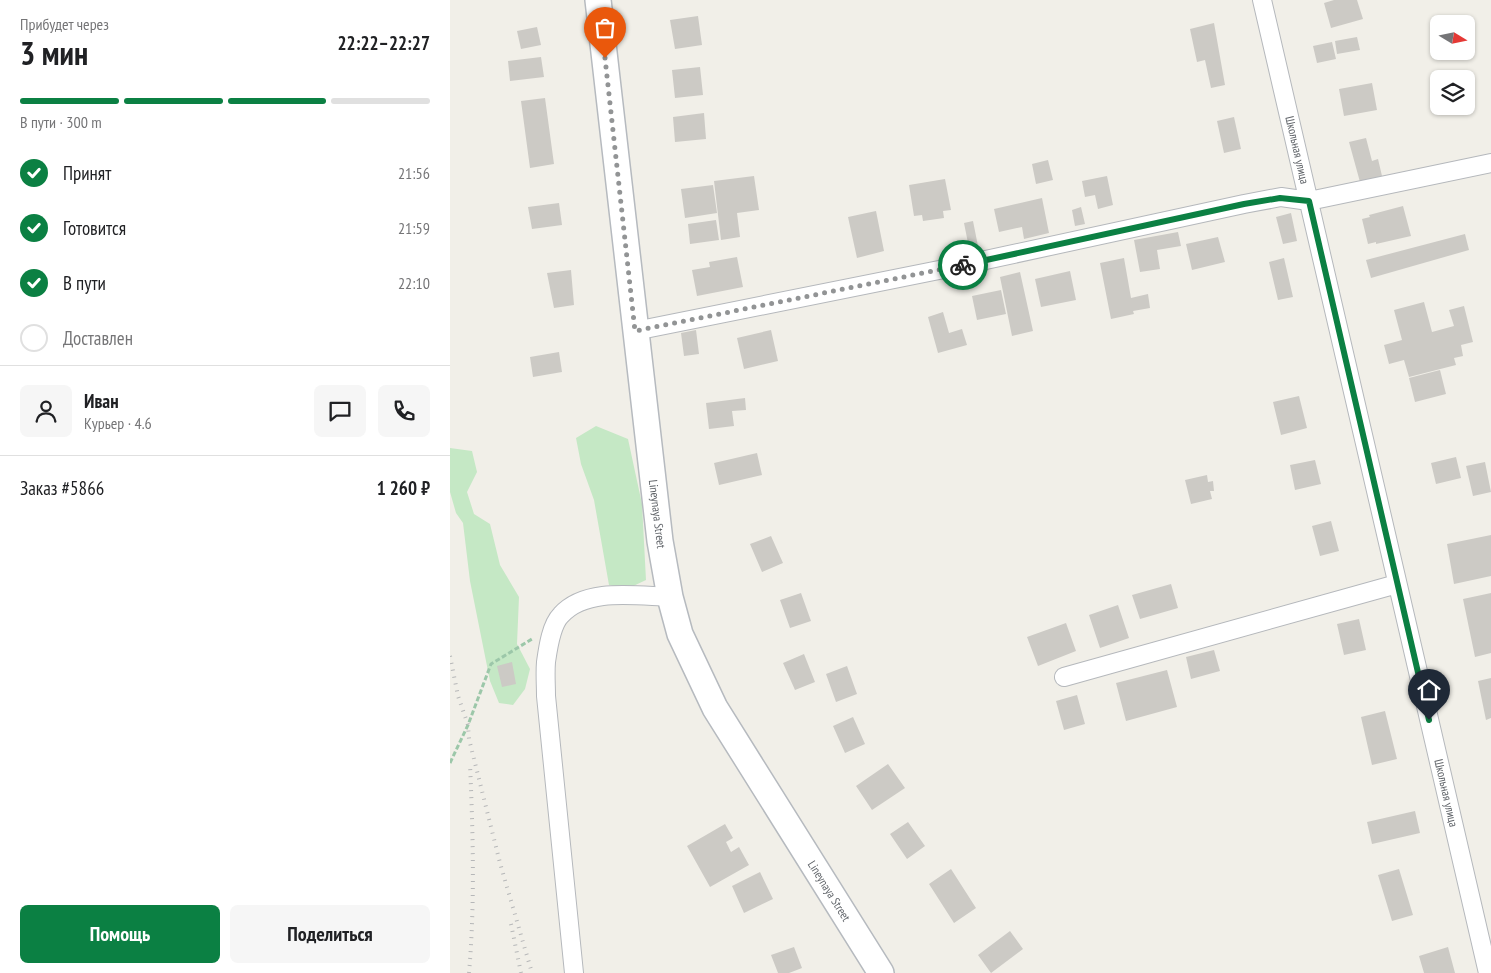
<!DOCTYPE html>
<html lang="ru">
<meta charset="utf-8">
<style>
:root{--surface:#fff;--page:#f6f6f6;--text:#202124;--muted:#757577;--line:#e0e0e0;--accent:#0b8043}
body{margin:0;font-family:"PT Sans Narrow",sans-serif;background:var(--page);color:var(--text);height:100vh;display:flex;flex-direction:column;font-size:19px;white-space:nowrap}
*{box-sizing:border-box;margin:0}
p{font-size:16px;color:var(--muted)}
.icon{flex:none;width:28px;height:28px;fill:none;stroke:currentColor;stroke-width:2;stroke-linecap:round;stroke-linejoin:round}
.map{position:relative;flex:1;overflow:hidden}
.side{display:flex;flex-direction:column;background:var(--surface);width:450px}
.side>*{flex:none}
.needle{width:32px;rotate:100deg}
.buttons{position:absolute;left:980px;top:15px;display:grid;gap:10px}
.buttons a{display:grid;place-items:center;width:45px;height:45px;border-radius:8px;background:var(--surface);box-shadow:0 1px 4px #0004;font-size:25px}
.pin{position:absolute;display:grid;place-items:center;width:42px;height:42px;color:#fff;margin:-51px -21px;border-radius:50% 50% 50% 0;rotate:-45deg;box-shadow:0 0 5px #0007}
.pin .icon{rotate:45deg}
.courier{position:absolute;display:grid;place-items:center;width:50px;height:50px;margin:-25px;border:4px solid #0b8043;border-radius:50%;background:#fff;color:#222;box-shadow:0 1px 6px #0007}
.overview em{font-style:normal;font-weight:800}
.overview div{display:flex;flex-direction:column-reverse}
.overview{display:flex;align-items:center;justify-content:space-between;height:85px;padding:0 20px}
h1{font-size:32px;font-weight:800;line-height:38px}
.bar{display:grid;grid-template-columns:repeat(4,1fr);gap:8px 5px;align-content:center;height:60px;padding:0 20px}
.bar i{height:6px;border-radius:4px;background:var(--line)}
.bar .active{background:var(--accent)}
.bar p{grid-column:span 4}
.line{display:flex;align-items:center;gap:12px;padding:0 20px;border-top:1px solid var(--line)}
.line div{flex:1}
.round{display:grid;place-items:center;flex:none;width:52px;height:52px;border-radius:8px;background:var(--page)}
ol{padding:0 20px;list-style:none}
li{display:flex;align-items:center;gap:15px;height:55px}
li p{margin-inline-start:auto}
li .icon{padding:5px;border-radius:50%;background:var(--accent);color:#fff;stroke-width:4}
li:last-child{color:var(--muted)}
li i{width:28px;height:28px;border:2px solid var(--line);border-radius:50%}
.cta{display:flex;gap:10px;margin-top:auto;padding:10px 20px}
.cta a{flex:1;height:58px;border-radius:8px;background:var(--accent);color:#fff;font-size:20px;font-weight:800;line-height:58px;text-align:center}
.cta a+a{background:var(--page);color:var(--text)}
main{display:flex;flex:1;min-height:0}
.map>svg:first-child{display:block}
.green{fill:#c5e8c5}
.building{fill:#cccac5}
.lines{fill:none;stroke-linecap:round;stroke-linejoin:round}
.minor-casing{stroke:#b5b8bc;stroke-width:20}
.secondary-casing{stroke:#b6babf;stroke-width:28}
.path{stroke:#9cc7a9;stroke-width:3;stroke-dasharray:5 2.5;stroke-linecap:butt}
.minor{stroke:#fff;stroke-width:18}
.secondary{stroke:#fff;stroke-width:25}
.rail{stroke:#b6b7b8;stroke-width:4;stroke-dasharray:1 6;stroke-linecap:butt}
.done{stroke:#929495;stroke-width:5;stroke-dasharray:0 9}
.route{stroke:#0b8043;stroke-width:6}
.labels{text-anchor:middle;stroke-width:4;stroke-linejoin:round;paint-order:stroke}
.street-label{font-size:12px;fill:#5f6368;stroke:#fff}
</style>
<main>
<section class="side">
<div class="overview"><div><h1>3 мин</h1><p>Прибудет через</p></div><em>22:22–22:27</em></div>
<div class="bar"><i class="active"></i><i class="active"></i><i class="active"></i><i></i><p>В пути · 300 m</p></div>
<ol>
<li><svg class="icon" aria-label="check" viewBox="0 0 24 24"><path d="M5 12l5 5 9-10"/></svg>Принят<p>21:56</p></li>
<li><svg class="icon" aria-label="check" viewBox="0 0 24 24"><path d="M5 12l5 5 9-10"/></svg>Готовится<p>21:59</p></li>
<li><svg class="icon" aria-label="check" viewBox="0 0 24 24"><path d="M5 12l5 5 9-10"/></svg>В пути<p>22:10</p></li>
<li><i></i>Доставлен</li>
</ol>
<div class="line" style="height:90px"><a class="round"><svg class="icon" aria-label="person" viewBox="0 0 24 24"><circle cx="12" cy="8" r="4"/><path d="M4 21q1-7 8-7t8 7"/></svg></a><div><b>Иван</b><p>Курьер · 4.6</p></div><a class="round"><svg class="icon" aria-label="chat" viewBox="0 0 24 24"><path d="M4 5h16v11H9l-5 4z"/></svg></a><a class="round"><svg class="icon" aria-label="phone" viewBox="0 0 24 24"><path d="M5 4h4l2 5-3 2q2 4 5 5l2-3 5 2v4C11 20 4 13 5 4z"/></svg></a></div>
<div class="line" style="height:65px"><div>Заказ #5866</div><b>1 260 ₽</b></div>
<div class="cta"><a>Помощь</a><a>Поделиться</a></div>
</section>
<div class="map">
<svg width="1041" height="973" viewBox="0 0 1041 973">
<rect width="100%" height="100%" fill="#f1efe8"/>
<!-- green -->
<path class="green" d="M146 426 178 439 192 504 196 580 177 589 159 585 144 500 131 464 126 438Z
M0 448 22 451 27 472 17 492 24 514 40 524 50 565 69 597 67 644 80 669 75 689 63 705 49 703 40 681 20 581 13 523 6 513 0 492Z"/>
<!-- building -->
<path class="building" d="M884 0H907L913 19 881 28 874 3Z
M248 16 252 45 225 49 220 20Z
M764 23 775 85 761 88 755 60 747 62 740 29Z
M87 27 91 45 71 49 67 31Z
M907 37 910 50 887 54 885 41Z
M882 42 886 59 867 63 863 46Z
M91 57 94 77 60 81 58 61Z
M250 67 253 95 225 98 222 70Z
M922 83 927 110 894 116 889 89Z
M95 98 104 164 80 168 71 101Z
M254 113 256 139 225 142 223 117Z
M784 117 791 149 774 153 767 121Z
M916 138 922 161 928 159 932 176 910 182 899 142Z
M598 160 603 180 586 184 582 164Z
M304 176 309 210 287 213 290 237 271 240 264 181Z
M657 176 663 205 648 209 645 195 635 197 632 181Z
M495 179 501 210 493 211 494 218 473 221 472 215 464 216 459 185Z
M263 185 267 213 235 218 231 189Z
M592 198 599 233 574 239 572 227 549 232 544 209Z
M109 203 112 225 82 229 78 207Z
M953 206 961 236 926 244V242L918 244 912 219 920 217 919 215Z
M631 207 635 224 625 226 622 210Z
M426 211 434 251 407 258 398 217Z
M841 213 847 241 833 244 826 217Z
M266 220 269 240 240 244 238 224Z
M523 221 528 246 519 248 514 223Z
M728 232 731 246 707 250 710 269 690 272 684 240Z
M1015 234 1019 250 921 278 916 260Z
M768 237 775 262 742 270 736 244Z
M287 257 293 287 247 296 242 270 260 267 259 262Z
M674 258 681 298 698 294 700 308 683 311 684 314 661 319 650 263Z
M834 258 843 297 828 300 819 262Z
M121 270 124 305 104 308 97 273Z
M620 271 626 300 591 307 585 279Z
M570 272 583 331 562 336 550 277Z
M551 290 556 314 527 320 522 296Z
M974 302 982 332 1004 326 999 310 1014 306 1023 342 1011 345 1013 356 1004 358 1006 365 959 377 954 360 939 364 934 345 952 340 944 310Z
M493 312 499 333 512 329 517 345 488 353 478 317Z
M246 330 249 354 234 356 231 333Z
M321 330 328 361 294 369 287 338Z
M109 352 112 372 83 377 80 357Z
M990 370 996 394 965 402 959 378Z
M849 396 857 428 831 435 823 402Z
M295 398 296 410 282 411 284 426 259 429 256 403Z
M307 453 312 475 269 485 264 463Z
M1006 457 1011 478 986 484 981 463Z
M865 460 871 484 845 490 840 465Z
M1035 462 1041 492 1023 496 1016 466Z
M757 475 758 482 763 481 764 491H760L762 499 741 504 735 480Z
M881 521 889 551 870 556 862 526Z
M1041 535V576L1004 584 997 544Z
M321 536 333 563 312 572 300 544Z
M721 584 728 608 690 619 682 595Z
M351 593 361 621 340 628 330 600Z
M1041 593V653L1025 657 1013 599Z
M668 605 679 638 650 648 639 615Z
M909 619 916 650 894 655 887 624Z
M616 623 626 651 588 666 577 637Z
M764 650 770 671 741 679 736 657Z
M354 654 365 682 345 690 333 663Z
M62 662 66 684 52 687 47 666Z
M397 666 407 694 386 702 376 674Z
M717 670 727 707 676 721 666 683Z
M1041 678V718L1036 720 1028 681Z
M627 695 635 724 614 730 606 701Z
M935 711 947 759 922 765 911 717Z
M403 717 415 744 395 753 383 726Z
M438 764 455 788 422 810 406 786Z
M965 811 970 833 922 844 917 822Z
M458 822 475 846 457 859 440 834Z
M275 824 283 838 276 842 281 852 289 847 299 865 260 887 237 846Z
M501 869 526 908 504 923 479 884Z
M949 869 963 915 942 921 928 875Z
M310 872 323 899 294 913 282 886Z
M560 931 573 949 541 973 528 955Z
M344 947 352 968 339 973H328L321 955Z
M998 947 1005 973H974L969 956Z"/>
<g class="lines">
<defs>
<path id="minor" d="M812 0 1038 973
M185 331 494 269 794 204 831 197 859 201 1041 163
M614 677 947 584
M124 973 96 696C96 685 95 673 96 662 98 648 101 625 111 615 136 587 187 596 220 597"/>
<path id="secondary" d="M148 0 210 541 220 597 230 634 265 708 431 973"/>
</defs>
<!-- minor casing -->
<use href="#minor" class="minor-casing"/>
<!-- secondary casing -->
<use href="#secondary" class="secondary-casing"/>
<!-- path -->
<path class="path" d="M0 763 18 725 41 664 82 639"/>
<!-- minor -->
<use href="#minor" class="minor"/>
<!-- secondary -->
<use href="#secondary" class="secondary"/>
<!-- rail -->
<path class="rail" d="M0 656 8 696 18 725 19 739 50 863 82 973
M61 924 71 973
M19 973C25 903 23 834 20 764"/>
</g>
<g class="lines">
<!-- done -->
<path class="done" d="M155 58 185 331 513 265"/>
<!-- route -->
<path class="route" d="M513 265 794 204 830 198 859 201 979 720"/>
</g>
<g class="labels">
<!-- street labels -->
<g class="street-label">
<text transform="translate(847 150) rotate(77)" y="4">Школьная улица</text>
<text transform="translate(207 514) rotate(83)" y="4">Lineynaya Street</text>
<text transform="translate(996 793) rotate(77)" y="4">Школьная улица</text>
<text transform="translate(379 891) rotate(58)" y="4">Lineynaya Street</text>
</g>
</g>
</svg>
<div class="buttons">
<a><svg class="needle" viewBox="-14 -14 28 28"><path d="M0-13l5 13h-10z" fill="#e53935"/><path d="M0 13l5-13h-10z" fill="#757577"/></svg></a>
<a><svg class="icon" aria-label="layers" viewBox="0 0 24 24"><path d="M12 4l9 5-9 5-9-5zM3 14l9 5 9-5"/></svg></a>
</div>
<div class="pin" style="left:155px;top:58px;background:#ea580c"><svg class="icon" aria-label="bag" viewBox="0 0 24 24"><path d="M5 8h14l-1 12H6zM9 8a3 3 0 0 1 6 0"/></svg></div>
<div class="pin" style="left:979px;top:720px;background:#1f2937"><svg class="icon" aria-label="home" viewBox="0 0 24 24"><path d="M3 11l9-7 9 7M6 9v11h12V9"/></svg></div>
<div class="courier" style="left:513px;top:265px"><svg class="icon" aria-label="bike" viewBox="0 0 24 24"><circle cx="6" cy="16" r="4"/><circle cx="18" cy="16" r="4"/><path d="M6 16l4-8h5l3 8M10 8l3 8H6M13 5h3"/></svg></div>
</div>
</main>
